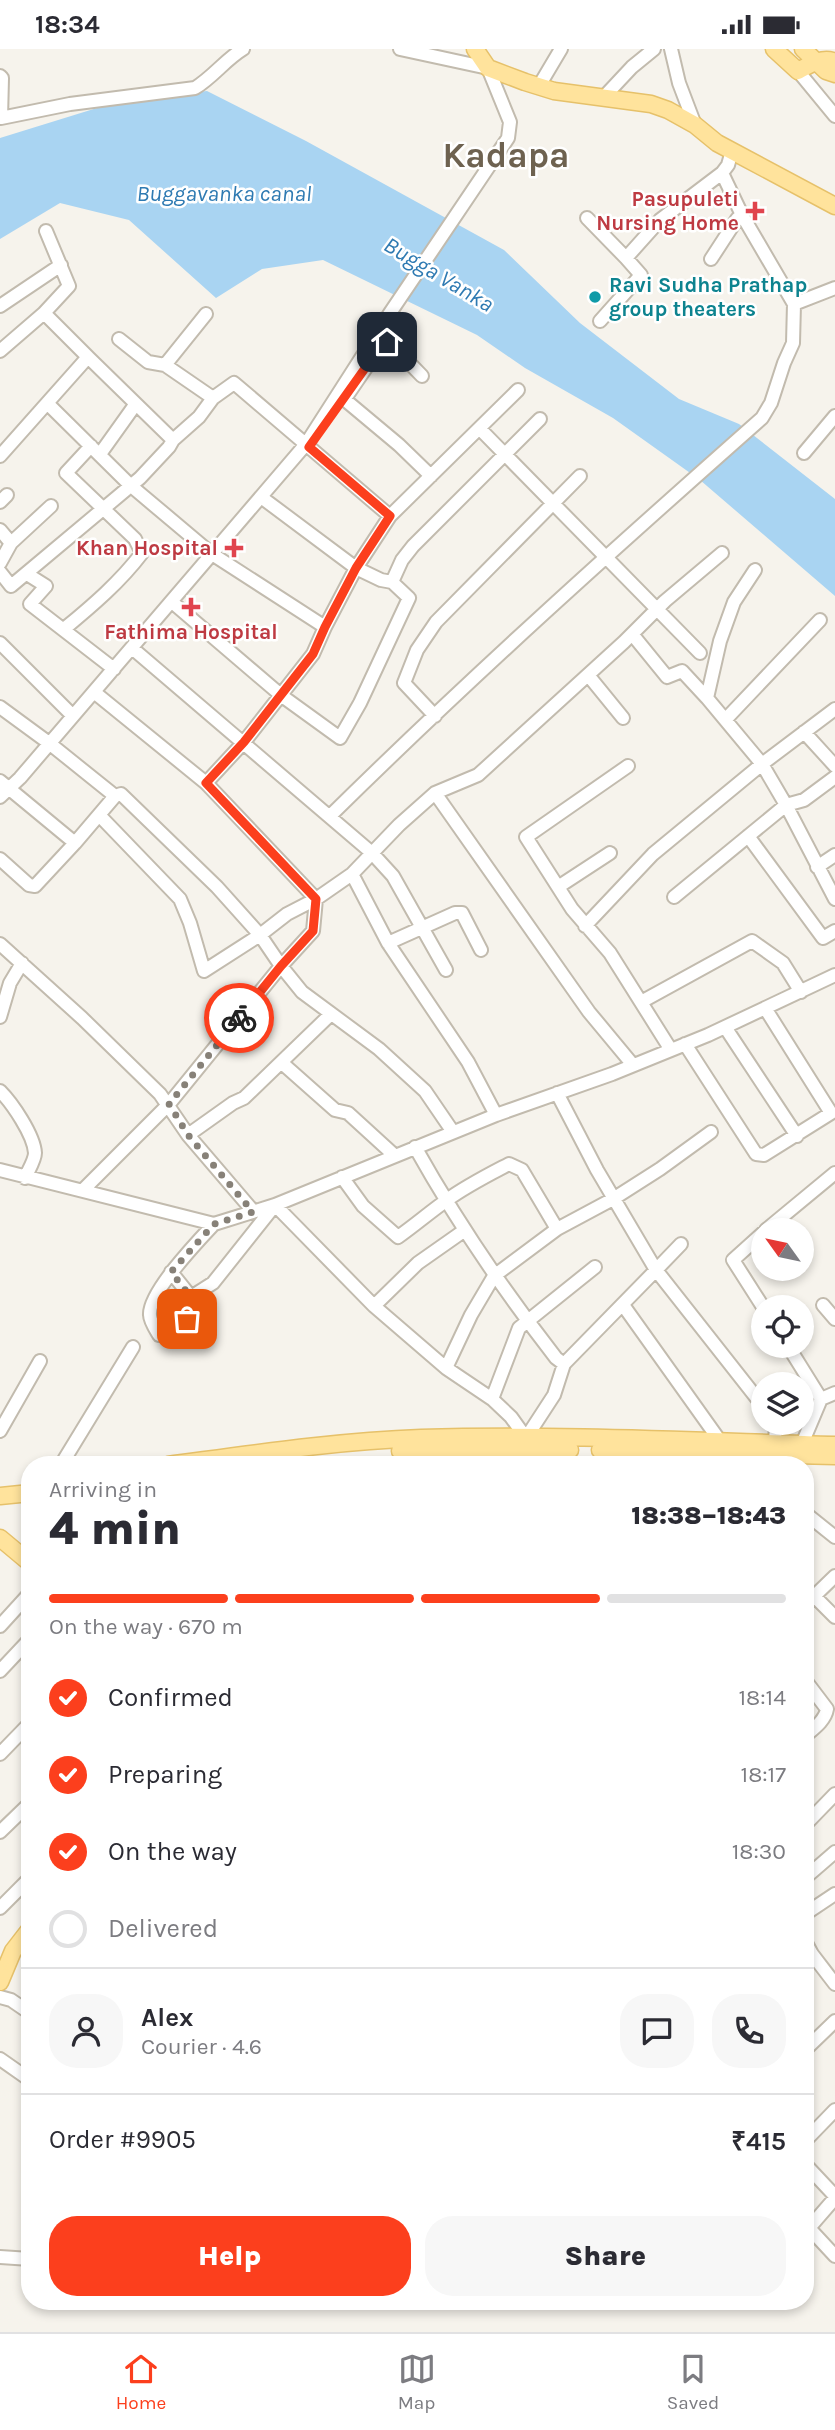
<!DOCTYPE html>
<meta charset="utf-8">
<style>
:root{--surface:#fff;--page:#f7f7f7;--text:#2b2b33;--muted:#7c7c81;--line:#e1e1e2;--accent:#fc3f1d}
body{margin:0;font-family:Karla,sans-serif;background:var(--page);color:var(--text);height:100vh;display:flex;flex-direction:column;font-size:26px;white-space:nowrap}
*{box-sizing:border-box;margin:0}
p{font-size:23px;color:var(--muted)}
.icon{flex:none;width:38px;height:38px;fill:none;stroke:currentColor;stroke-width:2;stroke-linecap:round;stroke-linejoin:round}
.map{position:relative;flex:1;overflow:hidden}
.panel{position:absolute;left:21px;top:1407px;width:793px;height:854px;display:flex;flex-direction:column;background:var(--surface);border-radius:28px;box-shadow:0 4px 10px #0003}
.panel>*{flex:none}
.needle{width:46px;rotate:303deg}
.tools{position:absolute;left:751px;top:1169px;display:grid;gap:14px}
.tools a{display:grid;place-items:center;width:63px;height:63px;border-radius:50%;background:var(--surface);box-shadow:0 4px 10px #0003;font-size:35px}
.pin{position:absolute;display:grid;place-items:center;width:60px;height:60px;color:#fff;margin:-30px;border-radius:14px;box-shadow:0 4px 10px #0006}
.courier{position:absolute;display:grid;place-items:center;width:70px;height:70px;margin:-35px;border:5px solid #fc3f1d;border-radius:50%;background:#fff;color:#222;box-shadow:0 2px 9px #0007}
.overview em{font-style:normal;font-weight:800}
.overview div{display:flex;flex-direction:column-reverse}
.overview{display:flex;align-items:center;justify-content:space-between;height:119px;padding:0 28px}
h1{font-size:46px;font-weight:800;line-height:52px}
.bar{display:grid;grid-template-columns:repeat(4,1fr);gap:10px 7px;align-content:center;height:84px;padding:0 28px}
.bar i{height:9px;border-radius:5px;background:var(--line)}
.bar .active{background:var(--accent)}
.bar p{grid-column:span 4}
.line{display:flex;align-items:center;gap:18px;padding:0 28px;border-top:2px solid var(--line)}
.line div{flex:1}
.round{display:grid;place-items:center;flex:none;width:74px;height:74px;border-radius:28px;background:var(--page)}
ol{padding:0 28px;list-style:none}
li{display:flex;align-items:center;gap:21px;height:77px}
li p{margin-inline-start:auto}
li .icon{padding:7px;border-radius:50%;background:var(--accent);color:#fff;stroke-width:4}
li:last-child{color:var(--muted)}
li i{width:38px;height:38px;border:4px solid var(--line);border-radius:50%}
.action{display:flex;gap:14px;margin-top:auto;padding:14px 28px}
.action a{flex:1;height:80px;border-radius:28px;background:var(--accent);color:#fff;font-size:28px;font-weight:800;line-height:80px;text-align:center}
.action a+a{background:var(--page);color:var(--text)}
.status{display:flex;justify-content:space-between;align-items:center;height:49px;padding:0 35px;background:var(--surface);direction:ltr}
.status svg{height:19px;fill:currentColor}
.menu{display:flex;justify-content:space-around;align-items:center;height:98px;border-top:2px solid var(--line);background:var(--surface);font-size:19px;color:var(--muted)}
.menu a{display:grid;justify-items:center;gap:4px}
.menu .active{color:var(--accent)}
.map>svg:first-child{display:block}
.water{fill:#a9d4f2}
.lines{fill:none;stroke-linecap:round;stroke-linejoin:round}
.minor-casing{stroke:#c2bbae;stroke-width:16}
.major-casing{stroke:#e6c16a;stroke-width:19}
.minor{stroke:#fff;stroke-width:12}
.major{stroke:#ffe39c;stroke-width:16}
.done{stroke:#878178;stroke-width:7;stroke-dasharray:0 12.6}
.route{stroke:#fc3f1d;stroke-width:9}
.health-dot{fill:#e0444e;stroke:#fff;stroke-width:2.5}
.culture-dot{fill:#0f9aa8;stroke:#fff;stroke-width:2.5}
.labels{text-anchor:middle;stroke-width:5;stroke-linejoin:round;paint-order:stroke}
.health-label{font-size:21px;font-weight:bold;fill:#be3a42;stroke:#fff;text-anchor:end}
.culture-label{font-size:21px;font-weight:bold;fill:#0d838f;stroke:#fff;text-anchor:start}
.water-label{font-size:23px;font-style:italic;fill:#2e7ab2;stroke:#fff}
.town-label{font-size:35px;font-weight:bold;fill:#6e6250;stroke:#fff}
</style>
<div class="status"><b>18:34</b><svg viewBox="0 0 49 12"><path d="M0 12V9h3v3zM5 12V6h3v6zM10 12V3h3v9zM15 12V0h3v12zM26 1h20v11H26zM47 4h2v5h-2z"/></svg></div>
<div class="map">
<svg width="835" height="2283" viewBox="0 0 835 2283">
<rect width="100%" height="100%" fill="#f6f3ec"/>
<!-- water -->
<path class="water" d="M207 42 306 92 504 201 580 274 679 350 739 375 835 450V547L700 431 613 369 525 319 477 286 323 211 262 220 216 249 129 171 60 154 0 190V89L126 50Z"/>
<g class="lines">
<defs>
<path id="minor" d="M671 0 679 34 695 76
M798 22 835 67
M0 27 2 29 1 69 70 55 195 39C213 28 225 11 243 0
M539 37 561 0
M603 49 632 18 654 0
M587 169 626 209
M711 210 737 170 742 166
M794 255 835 239
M0 257 61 216
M600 272 641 226 626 209 660 171 722 124 728 116 732 102
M119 290 148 313 165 316 206 265
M0 302 44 264
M88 308 173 391
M165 316 213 349
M348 345 383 294 391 295 422 327
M344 350 399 396 431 427
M47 354 130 436 212 505 325 578
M480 380 700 604
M804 404 835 367
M100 405 135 356
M0 407 88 308 44 264 69 237 46 182
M0 453 7 446
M0 481 11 494 0 514
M11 494 51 457
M0 523 11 537 140 429 169 398 173 391 199 368 213 349 234 334 390 467
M27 525 46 537 30 555 114 620
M392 533 402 511 413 497 540 370
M172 553 282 647 340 689 360 654 409 549 392 533 381 531 356 519 261 448
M64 580C92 557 120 533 142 504L135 490 66 424 91 397
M632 585 667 628 682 622 707 649 720 592 734 553 755 521
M0 594 73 667
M132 599 372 804 393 827 446 921
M588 626 623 669
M707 649 762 715 786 756 835 850
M0 658 49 694 115 747 121 745 217 838 260 886 281 917 302 943 379 1000 425 1042 453 1083
M435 667 404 634 417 601 436 573 580 427
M726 670 820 571
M804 683 835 717
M628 717 526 788 572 860 610 904 671 1001
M0 732 75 794 35 837 29 836 0 810
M206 734 244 693 313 605 325 578 356 519 390 467 518 341
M435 744 589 963 633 1016
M0 748 20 729 306 395 390 264 508 89 510 73 488 19 400 0
M331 766C470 629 615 499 762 369L771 354 784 314 793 294 794 255 742 166 722 124
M100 767 180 850 190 874 204 922 260 886 287 865 316 850 352 825 399 776 435 744 478 726 624 593 665 552 722 504
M748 787 823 889 835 882
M75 794 115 747
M817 818 835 806
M352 825 388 894 468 1013 496 1066
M558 838 610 804
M674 848 786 756 804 751 835 728
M585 877 653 805 762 715 835 660
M388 894 455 864H462L481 901
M0 895 82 969 160 1045 188 1086 253 1162
M641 953 752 892 783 914 801 943
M0 968 10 934 22 914
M725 978 797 1087
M685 995 756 1105 764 1106 831 1064 765 959
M282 1014 335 1061 348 1064 394 1106
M0 1042C12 1054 34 1086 35 1104 35 1111 28 1122 25 1129
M557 1044 597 1121 656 1221 681 1195
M188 1086 233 1054 244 1049 331 965
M415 1098C457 1173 504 1242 556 1309L564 1315
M0 1121 214 1175 275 1156 496 1066 612 1025 708 986 835 926
M342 1128 363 1157 398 1188C415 1176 430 1163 447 1151 466 1137 488 1126 509 1115L522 1121 557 1180
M83 1141 169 1055 281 917 313 882 316 850 206 734 94 643
M766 1181 835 1124
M763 1184 733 1211 763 1258
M171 1223 191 1248 197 1263 159 1286C156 1281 150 1272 150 1266 148 1244 199 1191 214 1175
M191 1248 213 1234 275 1156 374 1257 446 1319 492 1350 511 1368 526 1389 554 1346 564 1315 656 1221 763 1357
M623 1256 720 1392
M823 1256 835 1270
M374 1257 418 1214 465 1181
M788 1297 821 1350
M446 1319 471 1266 494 1227 557 1180 613 1150 660 1120 711 1083
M492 1350 519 1279 595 1218
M0 1382 40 1312
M526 1393 524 1400 531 1416
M775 1394 776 1374
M802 1395 821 1350 835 1344
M61 1416 133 1298
M805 1464 835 1488
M814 1547 835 1568
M805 1556 835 1527
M0 1577 30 1544
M0 1622 30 1590
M805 1631 827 1660C825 1672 813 1680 805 1687
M0 1705 30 1674
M805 1776 835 1745
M0 1783 30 1754
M805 1829 835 1803
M0 1859 30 1829
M805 1865 835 1845
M805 1892 812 1905 835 1935
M0 1948 11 1951 30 1964
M805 2001 835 1972
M0 2010 30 2031
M805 2092 835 2061
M805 2115 835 2147
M805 2178 809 2179 835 2207
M809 2179 835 2149
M0 2208 30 2210"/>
<path id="major" d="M475 0 488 19 525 33 554 42 651 55 668 61 695 76 717 94 835 157
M774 0 798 22C809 16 823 7 835 13
M803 0 826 22 835 25
M600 1401 835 1407
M400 1402 570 1401
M168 1416C251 1405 337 1392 421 1389 559 1385 697 1392 835 1396
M0 1447 30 1444
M0 1489 30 1514
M0 1933 13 1902 30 1880"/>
</defs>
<!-- minor casing -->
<use href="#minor" class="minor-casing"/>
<!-- major casing -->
<use href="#major" class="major-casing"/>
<!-- minor -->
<use href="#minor" class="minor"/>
<!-- major -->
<use href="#major" class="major"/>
</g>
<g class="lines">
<!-- done -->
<path class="done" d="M187 1270 197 1263 191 1248 171 1223 214 1175 253 1163 188 1086 169 1055 239 969"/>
<!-- route -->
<path class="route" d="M239 969 281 917 313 882 316 850 206 734 244 693 313 605 325 578 356 519 390 467 309 398 383 294 387 293"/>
</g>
<!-- markers -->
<g class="health-dot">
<path d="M751.5 151.5h7v7h7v7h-7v7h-7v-7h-7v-7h7z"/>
<path d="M230.5 488.5h7v7h7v7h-7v7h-7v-7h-7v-7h7z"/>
<path d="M187.5 547.5h7v7h7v7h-7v7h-7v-7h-7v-7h7z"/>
</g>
<circle class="culture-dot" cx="595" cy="248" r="7"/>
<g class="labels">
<!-- health labels -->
<g class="health-label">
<text x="739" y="157">Pasupuleti<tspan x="739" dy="24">Nursing Home</tspan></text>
<text x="218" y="506">Khan Hospital</text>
<text x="191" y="590" text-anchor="middle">Fathima Hospital</text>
</g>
<!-- culture labels -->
<g class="culture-label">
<text x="609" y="243">Ravi Sudha Prathap<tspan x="609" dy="24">group theaters</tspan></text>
</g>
<!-- water labels -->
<g class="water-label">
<text x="224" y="152">Buggavanka canal</text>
<text transform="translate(439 225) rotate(31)" y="8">Bugga Vanka</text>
</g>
<!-- town labels -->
<g class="town-label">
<text x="506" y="118">Kadapa</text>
</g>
</g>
</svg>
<div class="tools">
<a><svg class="needle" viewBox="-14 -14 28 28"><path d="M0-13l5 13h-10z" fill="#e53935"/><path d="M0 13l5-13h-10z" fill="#7c7c81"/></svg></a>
<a><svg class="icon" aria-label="locate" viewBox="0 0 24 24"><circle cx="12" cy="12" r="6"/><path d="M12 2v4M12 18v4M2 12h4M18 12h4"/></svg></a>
<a><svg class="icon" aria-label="layers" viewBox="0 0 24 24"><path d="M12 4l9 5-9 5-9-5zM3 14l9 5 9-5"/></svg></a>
</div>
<div class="pin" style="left:187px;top:1270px;background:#ea580c"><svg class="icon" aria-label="bag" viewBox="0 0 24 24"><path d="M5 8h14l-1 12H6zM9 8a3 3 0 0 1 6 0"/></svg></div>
<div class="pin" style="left:387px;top:293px;background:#1f2937"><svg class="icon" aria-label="home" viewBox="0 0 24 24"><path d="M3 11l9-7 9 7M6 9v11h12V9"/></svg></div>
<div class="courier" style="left:239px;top:969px"><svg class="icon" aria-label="bike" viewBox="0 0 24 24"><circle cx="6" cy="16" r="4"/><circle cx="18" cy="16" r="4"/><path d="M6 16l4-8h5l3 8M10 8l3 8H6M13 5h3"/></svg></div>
<section class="panel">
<div class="overview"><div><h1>4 min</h1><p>Arriving in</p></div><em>18:38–18:43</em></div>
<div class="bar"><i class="active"></i><i class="active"></i><i class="active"></i><i></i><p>On the way · 670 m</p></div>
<ol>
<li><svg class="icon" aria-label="check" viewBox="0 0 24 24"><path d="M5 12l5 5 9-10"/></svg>Confirmed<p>18:14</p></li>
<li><svg class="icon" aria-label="check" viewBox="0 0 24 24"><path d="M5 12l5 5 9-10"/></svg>Preparing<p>18:17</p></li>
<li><svg class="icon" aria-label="check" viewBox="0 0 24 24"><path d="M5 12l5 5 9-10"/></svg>On the way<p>18:30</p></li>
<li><i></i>Delivered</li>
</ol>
<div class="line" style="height:126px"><a class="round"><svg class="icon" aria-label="person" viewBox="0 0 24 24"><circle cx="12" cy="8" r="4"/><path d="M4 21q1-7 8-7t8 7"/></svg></a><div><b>Alex</b><p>Courier · 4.6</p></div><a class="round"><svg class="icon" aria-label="chat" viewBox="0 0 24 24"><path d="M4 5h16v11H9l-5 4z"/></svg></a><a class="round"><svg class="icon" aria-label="phone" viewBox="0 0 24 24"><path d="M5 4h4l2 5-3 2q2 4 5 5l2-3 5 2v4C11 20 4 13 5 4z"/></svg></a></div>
<div class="line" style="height:91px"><div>Order #9905</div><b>₹415</b></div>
<div class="action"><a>Help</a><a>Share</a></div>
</section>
</div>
<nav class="menu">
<a class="active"><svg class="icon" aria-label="home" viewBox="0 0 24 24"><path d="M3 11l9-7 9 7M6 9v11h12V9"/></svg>Home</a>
<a><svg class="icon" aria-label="map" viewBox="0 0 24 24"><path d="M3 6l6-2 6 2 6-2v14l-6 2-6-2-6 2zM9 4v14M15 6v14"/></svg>Map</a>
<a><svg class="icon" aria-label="saved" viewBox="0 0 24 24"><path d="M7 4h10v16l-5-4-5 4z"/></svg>Saved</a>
</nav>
